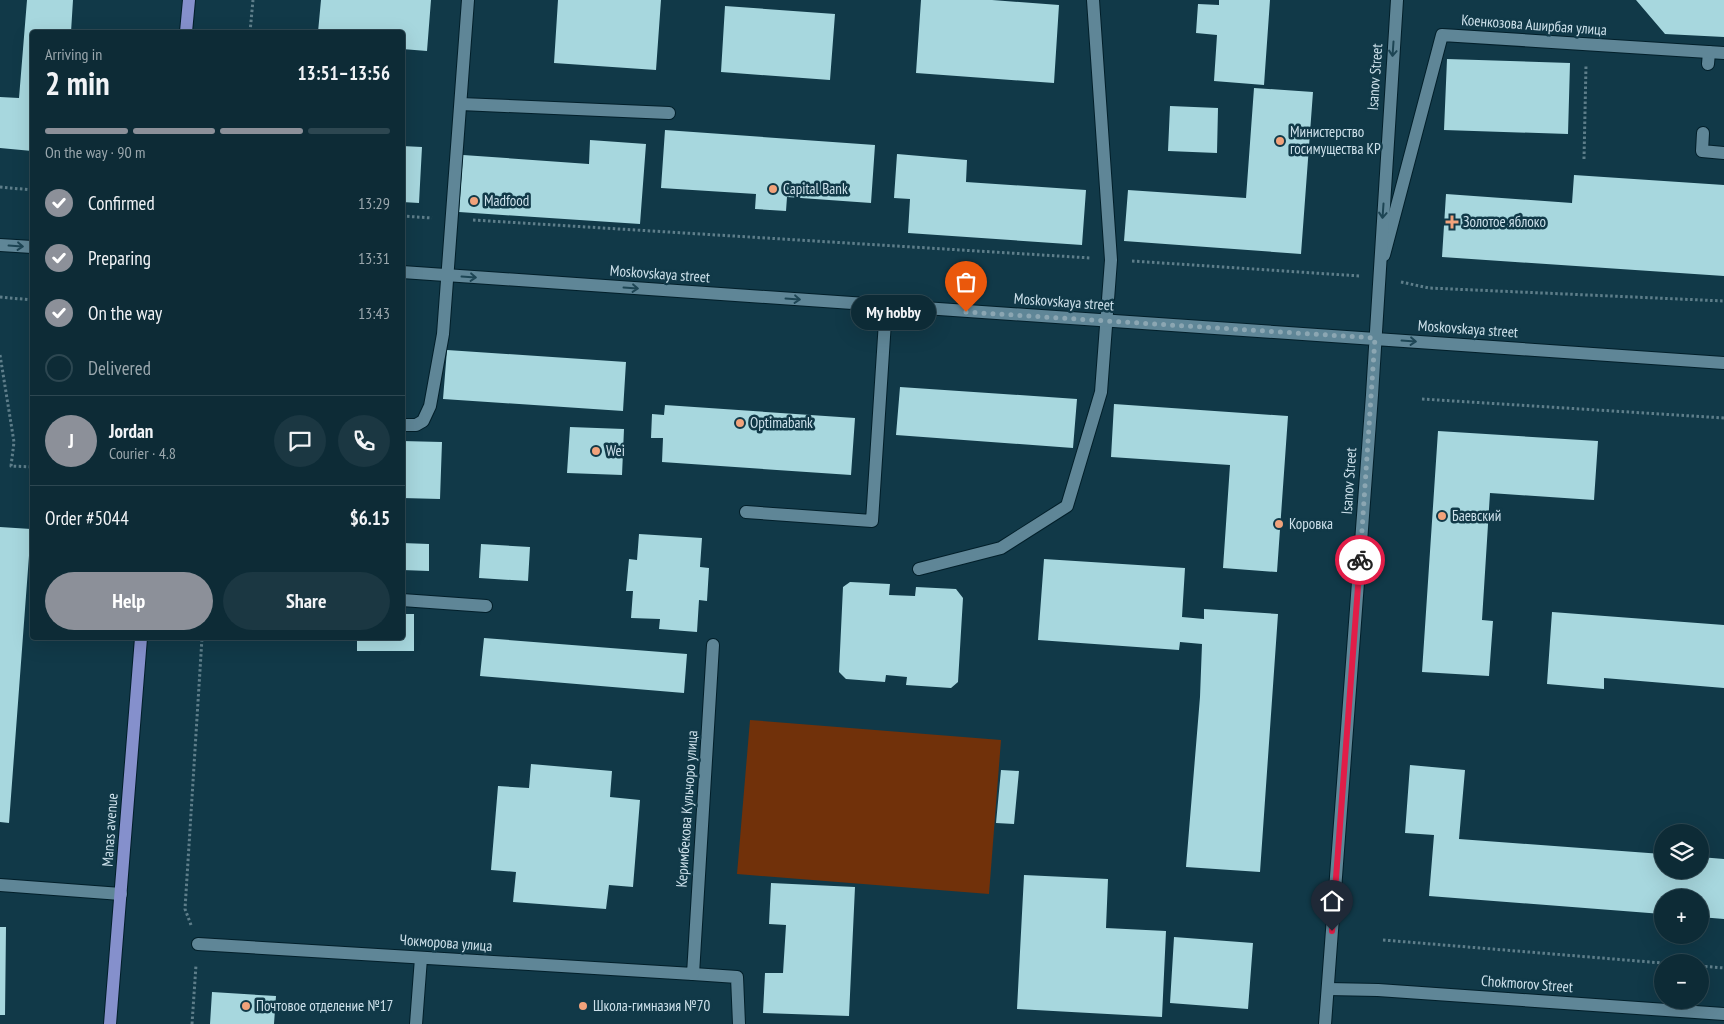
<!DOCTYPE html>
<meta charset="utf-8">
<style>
:root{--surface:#0d2b36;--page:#1b3742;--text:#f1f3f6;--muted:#9aa7ad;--line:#2d4751;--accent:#8c9099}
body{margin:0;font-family:"PT Sans Narrow",sans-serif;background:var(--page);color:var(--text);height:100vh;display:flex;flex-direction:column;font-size:19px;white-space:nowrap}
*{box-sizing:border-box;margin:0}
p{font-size:16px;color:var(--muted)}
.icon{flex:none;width:28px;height:28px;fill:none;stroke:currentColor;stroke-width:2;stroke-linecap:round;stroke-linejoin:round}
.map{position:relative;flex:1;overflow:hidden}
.side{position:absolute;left:30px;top:30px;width:375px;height:610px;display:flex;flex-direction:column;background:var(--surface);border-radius:5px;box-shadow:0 5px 20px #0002,0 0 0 1px var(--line)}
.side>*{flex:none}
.tools{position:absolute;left:1654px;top:824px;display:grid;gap:10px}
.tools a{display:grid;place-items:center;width:55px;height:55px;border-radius:50%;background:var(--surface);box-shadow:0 5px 20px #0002,0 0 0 1px var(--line);font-size:25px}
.pin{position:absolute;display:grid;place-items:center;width:42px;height:42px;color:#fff;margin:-51px -21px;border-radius:50% 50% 50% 0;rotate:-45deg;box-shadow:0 0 5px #0007}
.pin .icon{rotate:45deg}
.courier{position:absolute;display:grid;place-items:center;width:50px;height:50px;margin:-25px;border:4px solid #e11d48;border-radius:50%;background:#fff;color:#222;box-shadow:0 1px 6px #0007}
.bubble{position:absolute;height:35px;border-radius:18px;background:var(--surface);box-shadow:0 5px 20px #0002,0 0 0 1px var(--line);font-size:16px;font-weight:700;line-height:35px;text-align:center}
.summary em{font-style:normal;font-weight:700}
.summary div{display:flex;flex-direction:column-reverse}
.summary{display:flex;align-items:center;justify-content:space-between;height:85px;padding:0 15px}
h1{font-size:32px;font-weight:700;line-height:38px}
.bar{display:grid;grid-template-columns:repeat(4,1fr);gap:8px 5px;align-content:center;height:60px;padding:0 15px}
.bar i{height:6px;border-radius:4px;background:var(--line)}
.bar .active{background:var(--accent)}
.bar p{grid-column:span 4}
.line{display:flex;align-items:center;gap:12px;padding:0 15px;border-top:1px solid var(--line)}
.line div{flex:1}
.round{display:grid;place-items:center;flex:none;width:52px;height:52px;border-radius:26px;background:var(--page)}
ol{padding:0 15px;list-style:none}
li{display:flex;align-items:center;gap:15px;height:55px}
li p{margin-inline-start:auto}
li .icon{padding:5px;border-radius:50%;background:var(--accent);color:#fff;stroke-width:4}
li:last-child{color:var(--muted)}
li i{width:28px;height:28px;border:2px solid var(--line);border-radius:50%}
.primary-button{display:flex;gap:10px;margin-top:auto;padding:10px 15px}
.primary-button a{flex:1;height:58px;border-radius:30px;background:var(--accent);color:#fff;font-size:20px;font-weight:700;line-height:58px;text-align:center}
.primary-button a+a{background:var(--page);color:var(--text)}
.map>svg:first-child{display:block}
.green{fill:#71310a}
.building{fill:#a7d7de}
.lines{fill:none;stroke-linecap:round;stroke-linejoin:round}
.lane-casing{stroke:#021f2a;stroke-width:14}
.street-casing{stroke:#021f2a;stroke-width:14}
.secondary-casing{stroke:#021f2a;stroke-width:14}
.primary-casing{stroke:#021f2a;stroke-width:14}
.path{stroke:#5e7e8a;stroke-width:3;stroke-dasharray:2.5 2.5;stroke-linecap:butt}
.lane{stroke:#5f8697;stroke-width:12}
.street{stroke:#5f8697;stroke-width:12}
.secondary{stroke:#5f8697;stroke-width:12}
.primary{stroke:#8590cc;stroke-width:12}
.oneway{stroke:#1d4554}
.done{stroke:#8ba6b2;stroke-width:5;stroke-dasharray:0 9}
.route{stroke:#e11d48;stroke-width:6}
.poi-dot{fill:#f1a27b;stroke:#113948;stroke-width:2}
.labels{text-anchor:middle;stroke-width:5;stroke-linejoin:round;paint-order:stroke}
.street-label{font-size:15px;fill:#cde1eb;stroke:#113948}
.poi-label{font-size:15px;fill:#cde1eb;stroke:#113948;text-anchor:start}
</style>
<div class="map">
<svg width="1724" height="1024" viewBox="0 0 1724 1024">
<rect width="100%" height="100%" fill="#113948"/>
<!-- green -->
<path class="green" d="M750 720 1001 740 989 894 737 874Z"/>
<!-- building -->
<path class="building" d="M27 0H73L71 32H32V151L0 148V97L19 98Z
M321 0H431L427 51 402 49V32H318Z
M558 0H661L656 70 554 63Z
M921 0H992L1059 5 1054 83 916 73Z
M1219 0H1270L1264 85 1214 81 1217 35 1196 33 1198 4 1219 5Z
M1636 0H1724V37L1665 34Z
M725 6 835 14 830 80 721 72Z
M1447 59 1570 63 1568 134 1444 130Z
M1254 88 1313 92 1301 254 1124 241 1128 190 1246 198Z
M1170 106 1218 108 1217 153 1168 151Z
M665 130 875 145 871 203 787 197 786 211 755 209 756 194 661 188Z
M590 140 646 144 640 224 459 212 463 155 589 164Z
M402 146 422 147 419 203 402 202Z
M897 154 967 160 966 182 1086 190 1082 245 908 233 910 199 894 198Z
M1574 175 1724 185V276L1442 257 1446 194 1572 203Z
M447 350 626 362 623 411 443 399Z
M900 387 1077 399 1073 448 896 435Z
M1114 404 1288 416 1277 572 1223 568 1230 465 1111 457Z
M665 405 855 418 851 475 662 462 663 438H651L652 414 664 415Z
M570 427 624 429 622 475 567 473Z
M1438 431 1598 441 1594 500 1490 493 1482 620 1493 621 1489 676 1422 672Z
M402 441 442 442 440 499 402 498Z
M0 527 31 529 9 823 0 822Z
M639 534 702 538 700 567 709 568 707 601 699 600 697 632 659 629 660 619 631 618 633 591H626L629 559 637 560Z
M402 543 429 544V571L402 570Z
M481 544 530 547 528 581 479 578Z
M1044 559 1185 568 1182 617 1204 619V609L1278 614 1260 872 1186 867 1200 697 1202 644 1180 642 1179 650 1038 640Z
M850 582 890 584 889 595 915 596 916 587 956 589 963 598 958 682 951 688 906 685 907 677 886 675 885 682 846 679 839 672 843 587Z
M1552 612 1724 625V688L1604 678V689L1547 684Z
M402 614H414V651H357V638H402Z
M484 638 687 654 684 693 480 676Z
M531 764 612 771 610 797 640 800 633 887 609 885 606 909 513 902 516 872 491 870 498 786 529 788Z
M1410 765 1465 770 1459 839 1662 854V870H1700V857L1724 859V919L1700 917V898H1662V914L1429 896 1434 835 1405 833Z
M1001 770 1019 771 1014 824 996 823Z
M1024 875 1108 879 1106 928 1166 931 1162 1017 1017 1009Z
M771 883 855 887 849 1016 763 1013 765 973H783L786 925 769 924Z
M0 927H6L5 1015H0Z
M1174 937 1253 943 1248 1009 1170 1003Z
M212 992 276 996 274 1024H210Z"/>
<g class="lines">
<defs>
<path id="lane" d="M1708 64 1709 52
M461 104 669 113
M1703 133 1702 151 1724 153
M402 425H416L423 421 430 406 443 334 468 0
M746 512 872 521 886 306
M919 569 1001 548 1067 506 1101 392 1111 260 1093 0
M402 600 486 606
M693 974 737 977 739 1024"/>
<path id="street" d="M1384 255 1442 35 1724 53
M0 885 121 894
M198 944 693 974 713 645
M1328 989 1378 990 1724 1014
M416 1024 421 958"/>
<path id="secondary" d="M0 245 32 247
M402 272 1724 363
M1325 1024 1372 395 1397 0"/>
<path id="primary" d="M186 32 189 0
M110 1024 141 638"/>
</defs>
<!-- lane casing -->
<use href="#lane" class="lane-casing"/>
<!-- street casing -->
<use href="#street" class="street-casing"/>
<!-- secondary casing -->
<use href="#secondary" class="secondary-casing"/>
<!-- primary casing -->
<use href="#primary" class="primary-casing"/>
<!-- path -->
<path class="path" d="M250 32 253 0
M1584 159 1586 65
M0 187 32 190
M402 216 432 218
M473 220 1091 258
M1132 261 1360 276
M1401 282 1429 288 1724 301
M0 297 32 300
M0 355 14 442 11 466 32 467
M1422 399 1724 418
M191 925 185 909 202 638
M1383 940 1662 963
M1700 966 1724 968
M192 1024 196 965"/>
<!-- lane -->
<use href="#lane" class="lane"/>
<!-- street -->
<use href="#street" class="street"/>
<!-- secondary -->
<use href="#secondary" class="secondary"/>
<!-- primary -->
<use href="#primary" class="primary"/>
</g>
<!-- one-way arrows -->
<defs><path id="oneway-shaft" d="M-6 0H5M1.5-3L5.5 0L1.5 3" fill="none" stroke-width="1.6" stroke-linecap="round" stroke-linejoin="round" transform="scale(1.25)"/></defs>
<g class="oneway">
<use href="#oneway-shaft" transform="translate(1393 49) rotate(94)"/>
<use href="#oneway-shaft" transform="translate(1383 211) rotate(94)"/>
<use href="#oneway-shaft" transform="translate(16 246) rotate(4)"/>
<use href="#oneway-shaft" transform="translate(469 277) rotate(4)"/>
<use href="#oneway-shaft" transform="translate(631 288) rotate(4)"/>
<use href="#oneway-shaft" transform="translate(793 299) rotate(4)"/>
<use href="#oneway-shaft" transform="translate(1409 341) rotate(4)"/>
</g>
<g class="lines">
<!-- done -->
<path class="done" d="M966 312 1375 338 1360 560"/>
<!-- route -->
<path class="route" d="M1332 931 1360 560"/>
</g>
<!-- markers -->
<g class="poi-dot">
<circle cx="1280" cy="141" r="5"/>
<circle cx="773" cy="189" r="5"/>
<circle cx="474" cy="201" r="5"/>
<path d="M1449.5 214.5h5v5h5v5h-5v5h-5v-5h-5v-5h5z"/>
<circle cx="740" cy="423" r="5"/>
<circle cx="596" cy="451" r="5"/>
<circle cx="1442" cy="516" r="5"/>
<circle cx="1279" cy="524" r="5"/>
<circle cx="246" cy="1006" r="5"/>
<circle cx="583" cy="1006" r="5"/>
</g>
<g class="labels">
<!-- street labels -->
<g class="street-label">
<text transform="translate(1534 25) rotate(4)" y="5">Коенкозова Аширбая улица</text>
<text transform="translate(1375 77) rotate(-86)" y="5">Isanov Street</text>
<text transform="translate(660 274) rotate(4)" y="5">Moskovskaya street</text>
<text transform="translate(1064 302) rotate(4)" y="5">Moskovskaya street</text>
<text transform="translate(1468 329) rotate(4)" y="5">Moskovskaya street</text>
<text transform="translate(1349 481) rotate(-86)" y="5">Isanov Street</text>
<text transform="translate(687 809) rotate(-86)" y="5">Керимбекова Кульчоро улица</text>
<text transform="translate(110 830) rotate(-86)" y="5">Manas avenue</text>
<text transform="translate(446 943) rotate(4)" y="5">Чокморова улица</text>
<text transform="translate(1527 984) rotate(4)" y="5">Chokmorov Street</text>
</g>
<!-- poi labels -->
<g class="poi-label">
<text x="1290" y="137">Министерство<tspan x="1290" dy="17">госимущества КР</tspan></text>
<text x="783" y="194">Capital Bank</text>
<text x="484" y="206">Madfood</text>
<text x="1463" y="227">Золотое яблоко</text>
<text x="750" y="428">Optimabank</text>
<text x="606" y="456">Wei</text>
<text x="1452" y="521">Баевский</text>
<text x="1289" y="529">Коровка</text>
<text x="256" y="1011">Почтовое отделение №17</text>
<text x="593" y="1011">Школа-гимназия №70</text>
</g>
</g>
</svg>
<div class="tools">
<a><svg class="icon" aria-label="layers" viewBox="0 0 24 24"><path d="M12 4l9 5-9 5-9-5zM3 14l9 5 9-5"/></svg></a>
<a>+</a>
<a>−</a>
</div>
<div class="pin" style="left:966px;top:312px;background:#ea580c"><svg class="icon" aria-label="bag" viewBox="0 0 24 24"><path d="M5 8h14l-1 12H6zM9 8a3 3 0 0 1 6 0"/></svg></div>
<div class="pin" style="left:1332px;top:931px;background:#1f2937"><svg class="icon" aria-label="home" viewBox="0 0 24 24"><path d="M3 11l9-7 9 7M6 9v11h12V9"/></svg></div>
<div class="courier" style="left:1360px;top:560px"><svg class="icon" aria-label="bike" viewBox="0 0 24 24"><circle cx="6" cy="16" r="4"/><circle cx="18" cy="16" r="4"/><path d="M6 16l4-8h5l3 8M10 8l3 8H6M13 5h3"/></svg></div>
<div class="bubble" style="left:851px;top:295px;width:85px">My hobby</div>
<section class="side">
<div class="summary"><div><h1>2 min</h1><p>Arriving in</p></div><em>13:51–13:56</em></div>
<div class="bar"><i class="active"></i><i class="active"></i><i class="active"></i><i></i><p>On the way · 90 m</p></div>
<ol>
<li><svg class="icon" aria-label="check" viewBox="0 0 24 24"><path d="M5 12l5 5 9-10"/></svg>Confirmed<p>13:29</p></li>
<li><svg class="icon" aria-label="check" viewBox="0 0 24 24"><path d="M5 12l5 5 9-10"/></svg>Preparing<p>13:31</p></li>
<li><svg class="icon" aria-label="check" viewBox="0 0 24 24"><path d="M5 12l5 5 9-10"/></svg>On the way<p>13:43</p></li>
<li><i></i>Delivered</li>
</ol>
<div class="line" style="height:90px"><b class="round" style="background:var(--accent);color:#fff">J</b><div><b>Jordan</b><p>Courier · 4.8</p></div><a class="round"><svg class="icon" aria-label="chat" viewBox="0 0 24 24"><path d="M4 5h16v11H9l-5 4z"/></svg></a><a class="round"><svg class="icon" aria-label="phone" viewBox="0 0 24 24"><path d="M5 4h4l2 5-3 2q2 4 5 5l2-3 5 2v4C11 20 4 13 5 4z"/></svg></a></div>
<div class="line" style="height:65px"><div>Order #5044</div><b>$6.15</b></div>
<div class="primary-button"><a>Help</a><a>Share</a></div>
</section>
</div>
